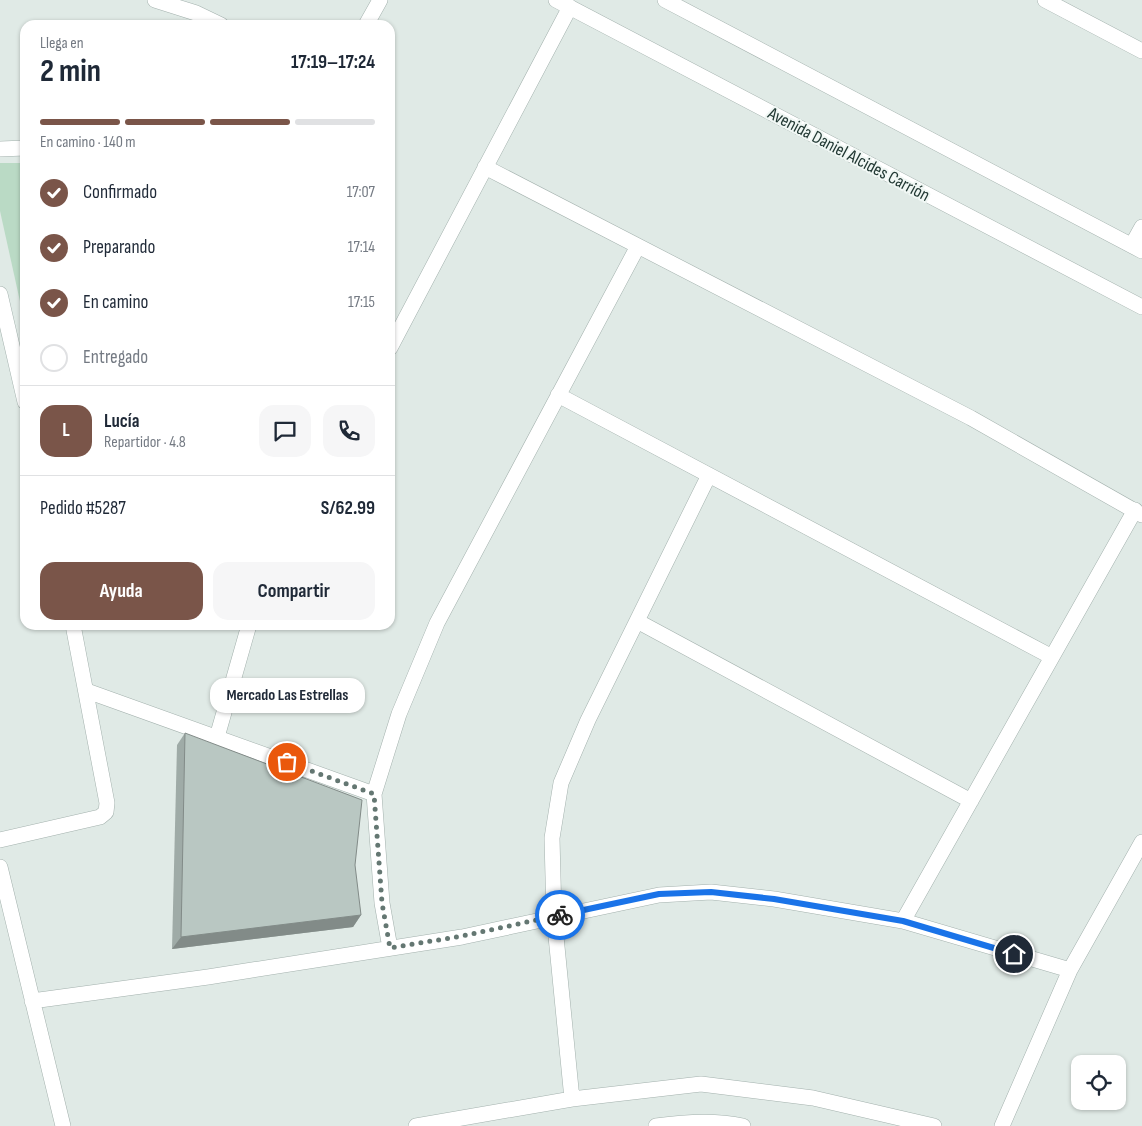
<!DOCTYPE html>
<html lang="es">
<meta charset="utf-8">
<style>
:root{--surface:#fff;--page:#f6f6f7;--text:#1f2937;--muted:#747a83;--line:#e0e1e3;--accent:#7a5549}
body{margin:0;font-family:"Sofia Sans Condensed",sans-serif;background:var(--page);color:var(--text);height:100vh;display:flex;flex-direction:column;font-size:19px;white-space:nowrap}
*{box-sizing:border-box;margin:0}
p{font-size:16px;color:var(--muted)}
.icon{flex:none;width:28px;height:28px;fill:none;stroke:currentColor;stroke-width:2;stroke-linecap:round;stroke-linejoin:round}
.map{position:relative;flex:1;overflow:hidden}
.panel{position:absolute;left:20px;top:20px;width:375px;height:610px;display:flex;flex-direction:column;background:var(--surface);border-radius:15px;box-shadow:0 1px 4px #0004}
.panel>*{flex:none}
.controls{position:absolute;left:1071px;top:1055px;display:grid;gap:10px}
.controls a{display:grid;place-items:center;width:55px;height:55px;border-radius:10px;background:var(--surface);box-shadow:0 1px 4px #0004;font-size:25px}
.pin{position:absolute;display:grid;place-items:center;width:42px;height:42px;color:#fff;margin:-21px;border:2px solid #fff;border-radius:50%;box-shadow:0 1px 5px #0007}
.courier{position:absolute;display:grid;place-items:center;width:50px;height:50px;margin:-25px;border:4px solid #1a73e8;border-radius:50%;background:#fff;color:#222;box-shadow:0 1px 6px #0007}
.bubble{position:absolute;height:35px;border-radius:15px;background:var(--surface);box-shadow:0 1px 4px #0004;font-size:16px;font-weight:700;line-height:35px;text-align:center}
.head em{font-style:normal;font-weight:700}
.head div{display:flex;flex-direction:column-reverse}
.head{display:flex;align-items:center;justify-content:space-between;height:85px;padding:0 20px}
h1{font-size:32px;font-weight:700;line-height:38px}
.bar{display:grid;grid-template-columns:repeat(4,1fr);gap:8px 5px;align-content:center;height:60px;padding:0 20px}
.bar i{height:6px;border-radius:4px;background:var(--line)}
.bar .active{background:var(--accent)}
.bar p{grid-column:span 4}
.line{display:flex;align-items:center;gap:12px;padding:0 20px;border-top:1px solid var(--line)}
.line div{flex:1}
.round{display:grid;place-items:center;flex:none;width:52px;height:52px;border-radius:15px;background:var(--page)}
ol{padding:0 20px;list-style:none}
li{display:flex;align-items:center;gap:15px;height:55px}
li p{margin-inline-start:auto}
li .icon{padding:5px;border-radius:50%;background:var(--accent);color:#fff;stroke-width:4}
li:last-child{color:var(--muted)}
li i{width:28px;height:28px;border:2px solid var(--line);border-radius:50%}
.action{display:flex;gap:10px;margin-top:auto;padding:10px 20px}
.action a{flex:1;height:58px;border-radius:15px;background:var(--accent);color:#fff;font-size:20px;font-weight:700;line-height:58px;text-align:center}
.action a+a{background:var(--page);color:var(--text)}
.map>svg:first-child{display:block}
.green{fill:#badac5}
.lines{fill:none;stroke-linecap:round;stroke-linejoin:round}
.minor-casing{stroke:#a3b1ad;stroke-width:16}
.minor{stroke:#fff;stroke-width:15}
.wall{fill:#9faba7}
.shaded-wall{fill:#828b88}
.building{fill:#b9c7c2;stroke:#828b88}
.done{stroke:#647772;stroke-width:5;stroke-dasharray:0 9}
.route{stroke:#1a73e8;stroke-width:6}
.labels{text-anchor:middle;stroke-width:4;stroke-linejoin:round;paint-order:stroke}
.street-label{font-size:18px;fill:#223934;stroke:#f0f7f4}
</style>
<div class="map">
<svg width="1142" height="1126" viewBox="0 0 1142 1126">
<rect width="100%" height="100%" fill="#e0eae6"/>
<!-- green -->
<path class="green" d="M0 163H25V324L0 211Z"/>
<g class="lines">
<defs>
<path id="minor" d="M155 0 196 13 221 25
M556 0 1142 307
M665 0 1142 251
M1045 0 1142 51
M366 25 380 0
M0 149 25 148
M485 167 971 418 1142 515
M1132 245 1142 227
M0 294 25 402
M390 348 570 7
M558 395 1052 657
M637 621 971 801
M87 691 374 794
M217 737 249 625
M0 840 100 817 106 812 107 803 73 625
M0 867 63 1126
M903 921 1135 510
M390 948 382 903 374 794 399 714 437 623 638 246
M32 1001 208 977 462 937 659 895 711 892 774 899 903 921 1070 970
M572 1099 554 916 552 838 561 783 588 720 709 475
M416 1126 572 1099 701 1084 813 1098 934 1126
M656 1126C684 1122 715 1120 743 1126
M1002 1126 1070 970 1142 842"/>
</defs>
<!-- minor casing -->
<use href="#minor" class="minor-casing"/>
<!-- minor -->
<use href="#minor" class="minor"/>
</g>
<!-- wall -->
<path class="wall" d="M185 733 361 915 353 927 172 949 177 745Z"/>
<!-- shaded-wall -->
<path class="shaded-wall" d="M361 915 353 927 172 949 181 937Z"/>
<!-- building -->
<path class="building" d="M185 733 362 800 355 865 361 915 181 937Z"/>
<g class="lines">
<!-- done -->
<path class="done" d="M287 762 374 794 382 903 390 948 462 936 560 915"/>
<!-- route -->
<path class="route" d="M560 915 659 894 711 892 774 899 903 921 1014 954"/>
</g>
<g class="labels">
<!-- street labels -->
<g class="street-label">
<text transform="translate(849 154) rotate(28)" y="6">Avenida Daniel Alcides Carrión</text>
</g>
</g>
</svg>
<div class="controls">
<a><svg class="icon" aria-label="locate" viewBox="0 0 24 24"><circle cx="12" cy="12" r="6"/><path d="M12 2v4M12 18v4M2 12h4M18 12h4"/></svg></a>
</div>
<div class="pin" style="left:287px;top:762px;background:#ea580c"><svg class="icon" aria-label="bag" viewBox="0 0 24 24"><path d="M5 8h14l-1 12H6zM9 8a3 3 0 0 1 6 0"/></svg></div>
<div class="pin" style="left:1014px;top:954px;background:#1f2937"><svg class="icon" aria-label="home" viewBox="0 0 24 24"><path d="M3 11l9-7 9 7M6 9v11h12V9"/></svg></div>
<div class="courier" style="left:560px;top:915px"><svg class="icon" aria-label="bike" viewBox="0 0 24 24"><circle cx="6" cy="16" r="4"/><circle cx="18" cy="16" r="4"/><path d="M6 16l4-8h5l3 8M10 8l3 8H6M13 5h3"/></svg></div>
<div class="bubble" style="left:210px;top:678px;width:155px">Mercado Las Estrellas</div>
<section class="panel">
<div class="head"><div><h1>2 min</h1><p>Llega en</p></div><em>17:19–17:24</em></div>
<div class="bar"><i class="active"></i><i class="active"></i><i class="active"></i><i></i><p>En camino · 140 m</p></div>
<ol>
<li><svg class="icon" aria-label="check" viewBox="0 0 24 24"><path d="M5 12l5 5 9-10"/></svg>Confirmado<p>17:07</p></li>
<li><svg class="icon" aria-label="check" viewBox="0 0 24 24"><path d="M5 12l5 5 9-10"/></svg>Preparando<p>17:14</p></li>
<li><svg class="icon" aria-label="check" viewBox="0 0 24 24"><path d="M5 12l5 5 9-10"/></svg>En camino<p>17:15</p></li>
<li><i></i>Entregado</li>
</ol>
<div class="line" style="height:90px"><b class="round" style="background:var(--accent);color:#fff">L</b><div><b>Lucía</b><p>Repartidor · 4.8</p></div><a class="round"><svg class="icon" aria-label="chat" viewBox="0 0 24 24"><path d="M4 5h16v11H9l-5 4z"/></svg></a><a class="round"><svg class="icon" aria-label="phone" viewBox="0 0 24 24"><path d="M5 4h4l2 5-3 2q2 4 5 5l2-3 5 2v4C11 20 4 13 5 4z"/></svg></a></div>
<div class="line" style="height:65px"><div>Pedido #5287</div><b>S/62.99</b></div>
<div class="action"><a>Ayuda</a><a>Compartir</a></div>
</section>
</div>
